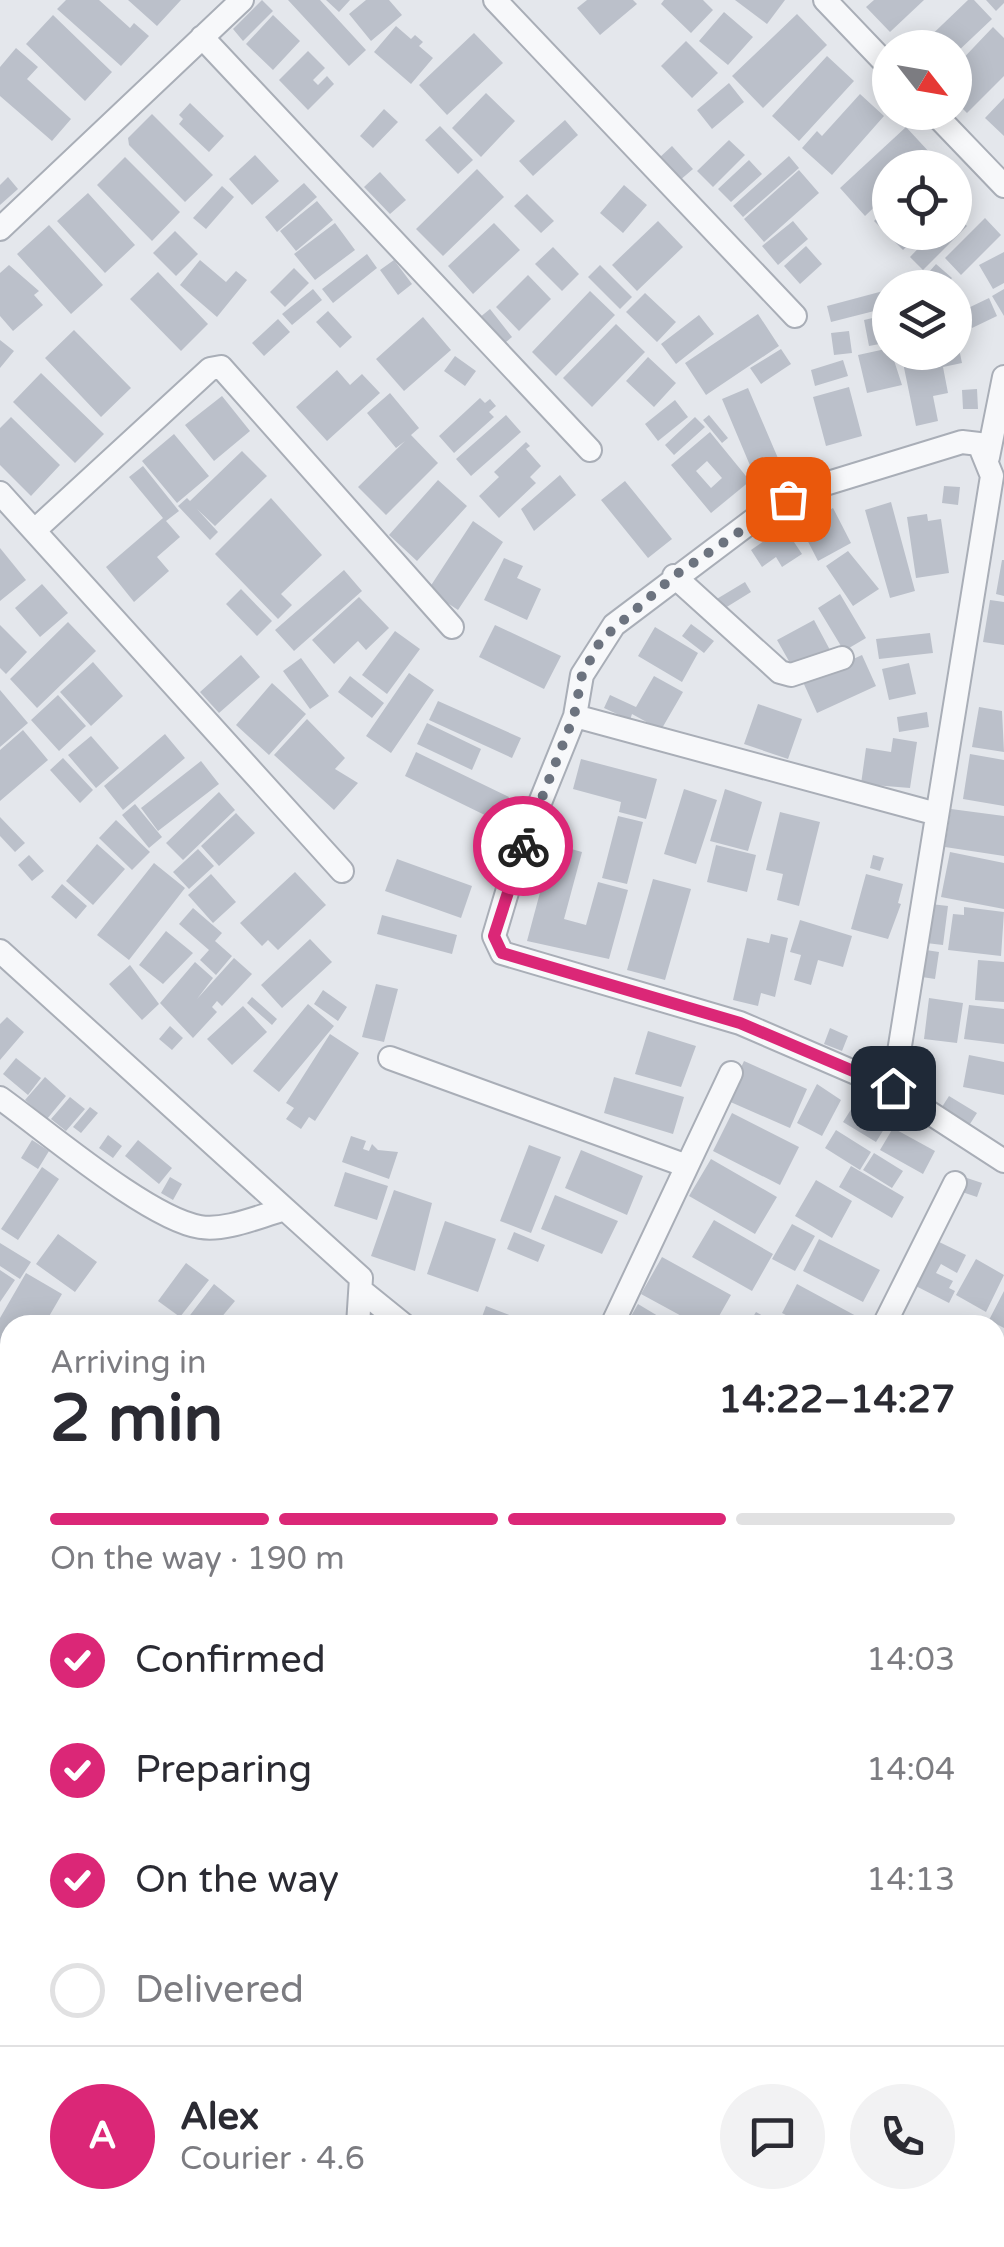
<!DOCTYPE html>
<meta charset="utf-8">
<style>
:root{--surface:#fff;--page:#f2f2f3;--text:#2b2b33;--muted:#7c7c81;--line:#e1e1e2;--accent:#db2777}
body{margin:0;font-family:"Varela Round",sans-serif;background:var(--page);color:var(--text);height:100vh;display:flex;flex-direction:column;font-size:38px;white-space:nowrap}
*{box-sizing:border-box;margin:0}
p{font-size:32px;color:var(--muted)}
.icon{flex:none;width:55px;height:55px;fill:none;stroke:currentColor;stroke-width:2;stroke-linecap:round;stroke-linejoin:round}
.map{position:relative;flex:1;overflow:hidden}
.details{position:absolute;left:0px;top:1315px;width:1005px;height:932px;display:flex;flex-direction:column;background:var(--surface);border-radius:30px 30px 0 0;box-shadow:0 5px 25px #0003}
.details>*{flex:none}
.needle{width:65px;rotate:121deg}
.tools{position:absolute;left:872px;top:30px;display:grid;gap:20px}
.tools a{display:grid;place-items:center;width:100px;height:100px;border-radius:50%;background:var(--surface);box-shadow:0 5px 25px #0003;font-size:50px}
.pin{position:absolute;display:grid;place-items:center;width:85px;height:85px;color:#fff;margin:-42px;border-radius:20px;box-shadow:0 5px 15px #0006}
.courier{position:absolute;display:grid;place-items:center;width:100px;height:100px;margin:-50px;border:8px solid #db2777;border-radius:50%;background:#fff;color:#222;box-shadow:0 2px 12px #0007}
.summary em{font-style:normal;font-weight:800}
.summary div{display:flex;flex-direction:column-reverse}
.summary{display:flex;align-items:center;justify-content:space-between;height:170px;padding:0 50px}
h1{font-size:65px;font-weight:800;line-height:75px}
.bar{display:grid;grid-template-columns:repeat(4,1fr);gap:15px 10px;align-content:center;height:120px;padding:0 50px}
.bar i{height:12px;border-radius:8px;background:var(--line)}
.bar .active{background:var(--accent)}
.bar p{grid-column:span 4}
.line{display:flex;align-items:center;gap:25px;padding:0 50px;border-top:2px solid var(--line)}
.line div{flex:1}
.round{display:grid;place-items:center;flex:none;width:105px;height:105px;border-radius:52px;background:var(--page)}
ol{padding:0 50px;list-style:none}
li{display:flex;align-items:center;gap:30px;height:110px}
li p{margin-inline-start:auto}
li .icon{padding:10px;border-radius:50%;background:var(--accent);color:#fff;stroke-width:4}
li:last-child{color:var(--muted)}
li i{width:55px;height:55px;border:5px solid var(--line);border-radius:50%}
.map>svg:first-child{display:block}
.built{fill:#d2d6de}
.building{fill:#bbc0ca;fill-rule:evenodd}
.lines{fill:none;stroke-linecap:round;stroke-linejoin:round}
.street-casing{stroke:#a9aeb7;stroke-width:26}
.street{stroke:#f7f8fa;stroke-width:22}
.done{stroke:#6c737f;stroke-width:10;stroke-dasharray:0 18}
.route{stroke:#db2777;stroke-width:12}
</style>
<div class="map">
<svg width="1004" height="2247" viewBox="0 0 1004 2247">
<rect width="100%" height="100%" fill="#e4e7ec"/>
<!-- built -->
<path class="built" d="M1004 1820V2247H0V2167L10 2163V2238H995V1823Z"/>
<!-- building -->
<path class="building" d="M66 0H99L130 28 134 23 149 36 121 66 57 9Z
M128 0H181L157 26Z
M262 0 273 11 243 41 233 29Z
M288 0H320L366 50 349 66Z
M326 0H350L339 12Z
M366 0H389L402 15 371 41 349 14Z
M587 0H633L637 4 600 35 577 8Z
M664 0H703L713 10 691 33 661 4Z
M735 0H785L767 24Z
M874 0H924L890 32 866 7Z
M968 0H974L992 19 955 54V48H918Z
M986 0H1004V3L996 11Z
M724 12 753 37 728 65 699 41Z
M797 14 827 45 763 108 732 76Z
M53 15 112 72 85 101 26 44Z
M273 15 300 41 273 70 246 44Z
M396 26 411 39 415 35 423 42 419 46 433 58 411 84 374 52Z
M993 27 1004 38V76L967 113 955 101V67Z
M474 33 503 63 447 115 419 85Z
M686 41 718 73 692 98 661 66Z
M16 48 38 67 27 79 71 119 52 141 0 96V67Z
M308 51 325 68 313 80 318 85 327 76 334 84 308 110 279 80Z
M827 56 854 81 799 141 772 116Z
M729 83 744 102 712 129 697 110Z
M486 93 515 121 481 157 452 128Z
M860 94 884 116 832 175 802 148 817 131 822 136Z
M1004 98V136L985 118Z
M190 103 224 136 209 152 179 124 183 119 179 115Z
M384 109 398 122 373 148 360 136Z
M152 114 213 175 185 202 129 145 128 138Z
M565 120 578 135 533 176 519 161Z
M440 126 473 160 458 174 425 140Z
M906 127 931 154 917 168H890V192L865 216 840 188Z
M729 140 745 155 713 187 697 171Z
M672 146 693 169 679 181 659 158Z
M255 155 279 181 252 205 229 179Z
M789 156 799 168 743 217 733 206Z
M125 157 180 212 152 241 97 185Z
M749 160 762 174 731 202 718 189Z
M477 169 504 197 443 256 416 229Z
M799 170 819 193 764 242 744 219Z
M380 172 406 200 390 214 364 187Z
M8 177 18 189 0 205V185Z
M304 183 317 197 277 232 265 217Z
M624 185 647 205 623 233 600 213Z
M222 186 234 197 206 229 193 218Z
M88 193 135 245 105 273 57 221Z
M527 194 554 221 541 233 514 206Z
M317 201 333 220 296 251 280 231Z
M890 205V232H921L903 250 874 221Z
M955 214 967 226 923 270 910 257 934 232H955Z
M985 218 1001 235 961 275 945 258Z
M658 221 683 247 637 291 612 265Z
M793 221 808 239 778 265 762 246Z
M335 223 355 250 315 280 294 254Z
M494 223 520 250 473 294 448 266Z
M49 225 103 285 71 314 17 254Z
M175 231 198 254 176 276 153 253Z
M806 246 822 264 800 284 784 266Z
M553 247 579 274 562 291 535 264Z
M1004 252V283L993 289 979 265Z
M367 254 377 268 333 303 322 289Z
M200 260 226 282 236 271 247 280 217 317 180 285Z
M394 260 412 284 398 295 380 270Z
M936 264 952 278 944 288H933L923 279Z
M9 265 39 291 34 295 43 305 13 331 0 316V273Z
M600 265 632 297 620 309 588 277Z
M294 268 309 283 285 307 270 292Z
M158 272 208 324 181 351 130 299Z
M528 275 551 299 519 331 496 307Z
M313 289 322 300 292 325 282 314Z
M1004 289V316L992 296Z
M887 290 890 307 831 322 827 306Z
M590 291 615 315 556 376 532 352Z
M645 293 676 322 657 342 626 312Z
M989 298 997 316 972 328 964 310Z
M490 309 512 337 501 346 479 318Z
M328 311 352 337 340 348 316 322Z
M758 314 779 346 706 395 685 363Z
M890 314V342L869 346 864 320Z
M699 315 714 334 676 364 661 344Z
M423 317 451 350 404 391 376 359Z
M278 319 290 332 264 356 252 343Z
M616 324 645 352 592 407 563 378Z
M74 330 131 388 101 417 45 358Z
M849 331 852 353 834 355 831 333Z
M957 339 962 363 943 367 948 393 933 396 938 421 916 426 901 353 955 352Z
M0 340 14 351 0 368Z
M890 348 902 385 867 393 858 355Z
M781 349 791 364 761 384 750 368Z
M455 356 476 371 465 386 444 371Z
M648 357 676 383 654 407 626 381Z
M843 360 848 376 815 386 811 370Z
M337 370 350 385 362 374 380 393 327 441 296 407Z
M41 373 104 434 75 463 13 402Z
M849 387 862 436 826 446 813 397Z
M748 388 783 470 757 482 722 399Z
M977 389 978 409H963L962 390Z
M390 393 419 428 411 435 438 463 386 515 358 487 405 441 396 448 367 413Z
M222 396 250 431 214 461 185 425Z
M480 398 485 403 490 399 496 406 489 412 494 417 454 453 439 436Z
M675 400 688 417 658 441 645 424Z
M506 415 521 432 471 476 456 459Z
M709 415 728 438 722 443 703 420Z
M11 417 60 465 31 496 0 465V428Z
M695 417 705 427 674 455 665 445Z
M710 432 750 481 711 513 671 465ZM707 461 722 478 711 488 696 471Z
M174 434 209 476 177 503 142 461Z
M526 442 530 446 526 449 541 466 530 477 536 483 499 518 479 496 499 477 494 472Z
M242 451 267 476 215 526 197 509 218 532 210 540 178 506 187 498 190 501Z
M807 461 812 476 796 482 791 467Z
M143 466 179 511 166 521 180 537 157 557 169 571 134 602 106 567 163 518 129 477Z
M560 475 576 495 534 531 521 509Z
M438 480 467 506 417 561 389 535Z
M625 481 672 539 648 558 601 500Z
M944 486 960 487 958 505 942 503Z
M271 498 322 555 281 594 292 605 278 619 215 554Z
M891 502 915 591 890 598 865 510Z
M833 508 851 543 818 561 800 526Z
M927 514 928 521 941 519 949 573 916 578 907 517Z
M473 521 503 542 458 610 428 590Z
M784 527 802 554 782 567 776 557 762 567 751 550Z
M0 548 26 580 0 601Z
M848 551 879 589 853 606 826 566Z
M504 558 523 566 517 578 541 589 527 620 484 600Z
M1002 560H1004V596L996 594Z
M344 570 362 591 294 651 275 630Z
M745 582 751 592 717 613 710 603Z
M42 584 68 613 40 637 15 608Z
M241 589 272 621 257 636 226 604Z
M840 594 866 638 844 651 818 608Z
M359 597 389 628 366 650 358 641 334 664 312 640Z
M990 600 1004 602V645L983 642Z
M814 620 830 650 794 670 777 640Z
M68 622 96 651 37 708 10 679Z
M691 624 714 641 704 653 682 636Z
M0 625 27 652 6 674 0 668Z
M495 625 561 656 544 689 479 657Z
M655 627 698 653 682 682 638 656Z
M395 631 420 649 387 694 362 675Z
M930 633 933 653 879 659 876 639Z
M241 655 260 677 219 713 200 692Z
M862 655 876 686 817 713 803 682Z
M301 658 329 696 310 709 283 671Z
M93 662 123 696 91 726 60 692Z
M909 663 916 694 889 700 882 669Z
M409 673 434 690 391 753 366 736Z
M350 676 384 703 372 718 338 692Z
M654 676 683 692 661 730 632 714 630 720 604 708 610 695 636 707Z
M272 683 306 714 269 755 236 725Z
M0 690 28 723 0 747Z
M58 695 86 726 59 751 31 720Z
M438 701 521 738 512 758 429 720Z
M758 704 802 719 788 759 744 744Z
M979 707 1002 711 1004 752 972 747Z
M927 712 929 727 899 732 897 717Z
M307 719 345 758 335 769 358 783 334 810 274 755Z
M427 723 481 749 472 770 417 744Z
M23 730 48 760 0 801V750Z
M165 734 185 758 123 810 104 786Z
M91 736 119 768 96 788 68 755Z
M893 738 917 742 910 788 861 784 866 748 891 752Z
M416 752 509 797 497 821 405 776Z
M970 754 1004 760V806L963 799Z
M63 758 93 790 80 803 50 770Z
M581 759 657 779 646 819 619 812 621 802 573 789Z
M201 761 219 784 158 831 141 808Z
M684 789 717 800 696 864 664 854Z
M725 789 762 802 748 851 710 841Z
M219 792 235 810 183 860 166 843Z
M135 804 162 837 149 848 122 815Z
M951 809 1004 816V856L945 847Z
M780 812 820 822 799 906 777 900 783 874 766 870Z
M236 813 255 833 219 866 201 846Z
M618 816 643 822 627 884 602 878Z
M0 817 25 843 15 852 0 836Z
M116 820 150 852 132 870 99 838Z
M97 844 125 869 93 905 66 881Z
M553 844 582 852 564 919 586 925 598 882 628 890 609 959 527 941Z
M716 845 756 855 747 892 707 882Z
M198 849 214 866 189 889 173 872Z
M950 852 1004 863V909L941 897Z
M29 855 44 871 32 881 18 865Z
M873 855 884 858 880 871 870 868Z
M397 859 472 886 461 918 385 891Z
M154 863 185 888 129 960 97 935Z
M295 872 326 905 278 950 268 940 262 946 240 923Z
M211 874 236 902 213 923 188 895Z
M866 874 903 884 898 903 901 904 888 939 851 929Z
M653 879 691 889 665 980 627 970Z
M62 884 87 906 76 919 51 897Z
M931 904 948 906 943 945 926 943Z
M964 907 1004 912 1001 956 948 950 953 914 964 915Z
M193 908 222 933 215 941 232 956 216 975 200 960 209 950 179 924Z
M382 915 457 935 452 954 377 934Z
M800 920 852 936 843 967 818 960 811 985 794 980 801 955 790 952Z
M166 931 193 953 163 984 139 965Z
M771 934 788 938 775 997 761 993 758 1006 733 1000 747 938 769 943Z
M310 939 332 962 282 1008 261 985Z
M926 950 939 952 935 979 922 977Z
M234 958 252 974 222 1006 217 1001 212 1007 217 1012 193 1038 160 1003 195 962 213 978 197 999Z
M978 960 1004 962V1002L975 1000Z
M130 965 159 1004 142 1020 109 984Z
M376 984 398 989 384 1042 362 1037Z
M323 990 347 1007 338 1021 314 1004Z
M252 997 277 1019 272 1025 247 1003Z
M929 998 963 1003 957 1043 924 1039Z
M308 1004 334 1026 279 1092 253 1071Z
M969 1005 1004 1009V1044L964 1039Z
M243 1006 267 1032 232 1065 207 1039Z
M7 1017 24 1032 0 1060V1024Z
M170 1026 183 1038 172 1050 159 1039Z
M830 1028 848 1036 842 1051 824 1044Z
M648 1031 696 1046 681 1087 635 1074Z
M330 1034 359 1053 315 1121 309 1117 301 1129 286 1119 294 1108 286 1103Z
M969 1055 1004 1062V1095L963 1087Z
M16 1058 41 1078 28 1095 3 1074Z
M744 1061 807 1089 790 1128 726 1100Z
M45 1077 66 1096 47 1119 25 1100Z
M614 1077 684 1097 673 1134 604 1113Z
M817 1084 841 1100 822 1136 797 1123Z
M949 1096 977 1113 968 1127 940 1110Z
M70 1097 85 1109 66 1131 51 1119Z
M857 1100 889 1121 876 1142 843 1122Z
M90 1107 98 1113 81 1133 73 1127Z
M732 1113 799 1147 780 1185 713 1151Z
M893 1128 935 1151 923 1174 880 1150Z
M836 1130 871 1152 860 1170 825 1148Z
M108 1135 122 1146 113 1158 99 1148Z
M351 1136 366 1141 363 1149 369 1151 372 1144 378 1150 398 1152 389 1179 342 1162Z
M32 1140 49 1151 38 1169 21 1158Z
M138 1140 172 1168 159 1184 125 1156Z
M529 1145 561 1157 531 1233 500 1221Z
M581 1150 643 1176 627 1215 565 1188Z
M874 1153 903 1171 892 1188 863 1170Z
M711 1159 777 1197 755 1234 689 1196Z
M851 1166 904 1197 892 1218 839 1187Z
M42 1167 59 1179 18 1240 1 1229Z
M345 1172 388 1186 377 1220 334 1206Z
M170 1177 182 1184 173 1200 161 1193Z
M964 1177 982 1183 977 1197 959 1191Z
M816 1180 852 1201 832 1238 795 1216Z
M394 1190 432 1203 415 1271 371 1256Z
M555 1195 618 1221 602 1254 541 1229Z
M714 1220 773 1254 752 1291 692 1257Z
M445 1221 496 1239 478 1292 427 1274Z
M792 1224 815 1236 795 1271 772 1259Z
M514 1232 545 1245 538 1262 507 1249Z
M58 1234 97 1262 75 1292 36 1264Z
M819 1239 880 1270 863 1302 803 1271Z
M933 1239 966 1255 957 1273 941 1264 936 1273 953 1281 949 1288 955 1291 949 1303 910 1283Z
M0 1243 31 1262 20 1279 0 1266Z
M662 1257 731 1295 714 1325H698L641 1294Z
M976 1259 1004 1275 986 1312 956 1295Z
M186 1263 209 1280 180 1317 158 1301Z
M0 1270 15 1280 0 1302Z
M26 1273 62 1294 44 1325H10V1358L0 1352V1318Z
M214 1284 235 1301 215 1325H187L184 1323Z
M797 1284 858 1317 853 1325H805L782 1313Z
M1004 1291V1328L989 1320Z
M638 1304 673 1325H626Z
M486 1306 535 1325H479Z
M756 1312 779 1325H748Z
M995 1394 1004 1399V1423L995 1440Z
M0 1411 10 1418 0 1440Z
M1004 1442V1480L996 1495 1004 1499V1518L995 1513V1459Z
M995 1533 1004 1538V1553L995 1569Z
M10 1537V1562L9 1564 0 1558V1550Z
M1004 1584V1612L995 1609Z
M995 1678 1004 1683V1717L995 1711Z
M1000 1718 1004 1720V1748L995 1742Z
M0 1721 10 1729V1767L0 1759Z
M1004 1770V1839L1002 1841 995 1837V1784Z
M10 1796V1827L0 1821Z
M0 1836 10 1843 0 1857Z
M1004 1981V2059L995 2068V1997Z
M10 1986V2021L0 2015V2002Z
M10 2056V2090L0 2085V2074Z
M1004 2180V2225L991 2247H977L960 2238H995V2189L998 2191Z
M10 2211V2238H33L27 2247H0V2227Z
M309 2238H354L349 2247H304Z
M379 2238H414L409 2247H375Z
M437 2238H453L468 2247H432Z
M476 2238H509L503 2247H489Z
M578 2238H612L606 2247H572Z
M631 2238H637L653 2247H625Z
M759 2238H777L771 2247 756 2244Z
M789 2238H807L801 2247H783Z
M880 2238H925L919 2247H875Z
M939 2238H948L964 2247H933Z"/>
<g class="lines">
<defs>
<path id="street" d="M495 0 795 316
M825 0 890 68
M202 37 590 450
M933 112 1004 186
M0 229 242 0
M988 457 1004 377
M0 493 342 871
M35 530 210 369 221 367 452 627
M674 576 780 672 791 675 842 658
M575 716 937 814
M0 951 361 1278 358 1325
M390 1058 687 1166
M893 1089 740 1023 502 953 494 936 516 862 575 716 582 675 614 625 768 509 812 488 962 442 979 444 992 476 893 1089 1004 1161
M0 1098C45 1130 149 1219 200 1227 226 1231 257 1217 282 1210
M362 1291 404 1325
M612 1325 731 1073
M884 1325 955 1183
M0 1378 10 1385
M0 1602 10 1588
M995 1640 1004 1644
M995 1867 1004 1872
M0 1919 10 1901
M995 2102 1004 2107
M0 2161 10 2165
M178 2238 200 2247
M707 2238 723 2247
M556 2247 561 2238"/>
</defs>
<!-- street casing -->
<use href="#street" class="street-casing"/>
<!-- street -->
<use href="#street" class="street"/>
</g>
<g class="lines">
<!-- done -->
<path class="done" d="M523 846 574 716 582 675 601 640 674 576 788 499"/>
<!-- route -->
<path class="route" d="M523 846 494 936 502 953 740 1023 893 1088"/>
</g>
</svg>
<div class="tools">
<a><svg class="needle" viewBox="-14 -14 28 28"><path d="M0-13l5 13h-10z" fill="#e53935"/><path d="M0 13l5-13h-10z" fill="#7c7c81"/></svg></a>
<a><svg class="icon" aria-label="locate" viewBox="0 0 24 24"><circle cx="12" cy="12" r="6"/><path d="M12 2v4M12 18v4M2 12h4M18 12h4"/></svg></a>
<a><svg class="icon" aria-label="layers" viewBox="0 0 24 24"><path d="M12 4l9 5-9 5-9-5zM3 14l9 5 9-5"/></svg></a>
</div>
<div class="pin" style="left:788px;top:499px;background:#ea580c"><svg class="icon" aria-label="bag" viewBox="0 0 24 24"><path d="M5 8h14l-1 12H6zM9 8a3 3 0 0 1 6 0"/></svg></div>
<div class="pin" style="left:893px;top:1088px;background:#1f2937"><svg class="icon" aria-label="home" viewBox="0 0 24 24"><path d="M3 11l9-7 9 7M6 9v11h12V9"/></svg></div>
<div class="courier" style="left:523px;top:846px"><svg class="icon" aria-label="bike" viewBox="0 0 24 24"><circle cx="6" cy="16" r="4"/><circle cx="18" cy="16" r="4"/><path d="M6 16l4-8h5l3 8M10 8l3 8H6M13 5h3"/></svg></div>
<section class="details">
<div class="summary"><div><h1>2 min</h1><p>Arriving in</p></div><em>14:22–14:27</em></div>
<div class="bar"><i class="active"></i><i class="active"></i><i class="active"></i><i></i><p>On the way · 190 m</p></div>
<ol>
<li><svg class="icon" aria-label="check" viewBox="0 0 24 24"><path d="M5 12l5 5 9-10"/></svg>Confirmed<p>14:03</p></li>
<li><svg class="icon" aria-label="check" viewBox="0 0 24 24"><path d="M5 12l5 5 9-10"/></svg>Preparing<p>14:04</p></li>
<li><svg class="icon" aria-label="check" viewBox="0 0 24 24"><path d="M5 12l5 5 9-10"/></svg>On the way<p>14:13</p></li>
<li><i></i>Delivered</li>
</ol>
<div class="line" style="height:180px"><b class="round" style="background:var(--accent);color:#fff">A</b><div><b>Alex</b><p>Courier · 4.6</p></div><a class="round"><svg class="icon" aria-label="chat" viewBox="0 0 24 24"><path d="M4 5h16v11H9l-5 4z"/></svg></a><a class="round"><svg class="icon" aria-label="phone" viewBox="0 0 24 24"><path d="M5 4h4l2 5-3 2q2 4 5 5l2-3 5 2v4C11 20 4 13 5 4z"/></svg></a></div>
</section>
</div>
